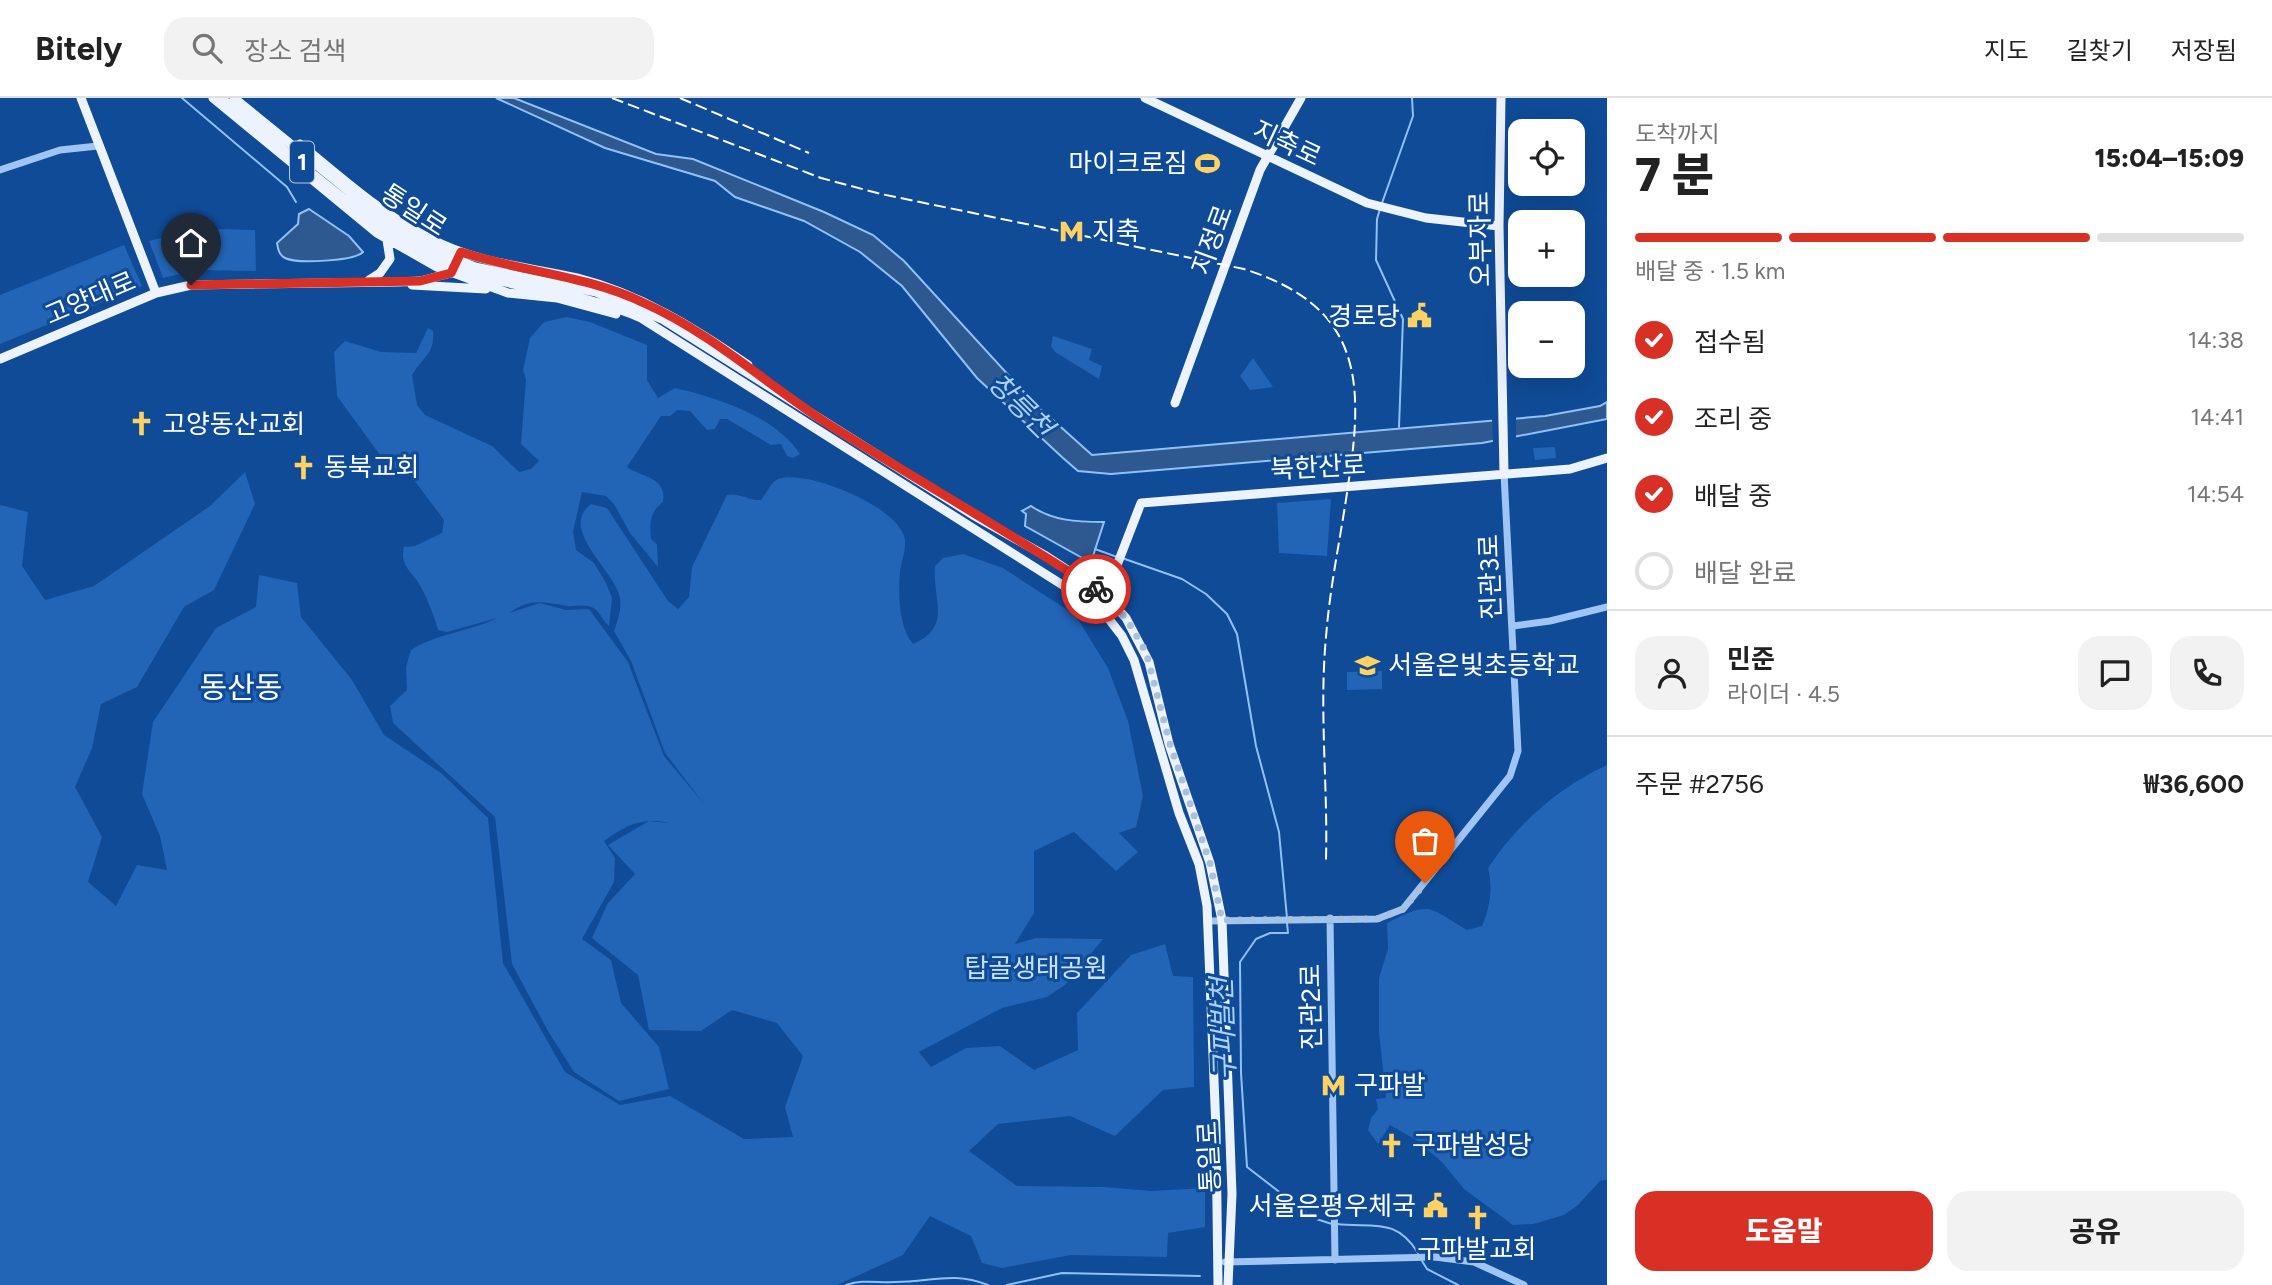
<!DOCTYPE html>
<html lang="ko">
<meta charset="utf-8">
<style>
:root{--surface:#fff;--page:#f2f2f2;--text:#222;--muted:#767676;--line:#e0e0e0;--accent:#d93025}
body{margin:0;font-family:Figtree,"Noto Sans KR",sans-serif;background:var(--page);color:var(--text);height:100vh;display:flex;flex-direction:column;font-size:26px;white-space:nowrap}
*{box-sizing:border-box;margin:0}
p{font-size:23px;color:var(--muted)}
.icon{flex:none;width:38px;height:38px;fill:none;stroke:currentColor;stroke-width:2;stroke-linecap:round;stroke-linejoin:round}
.map{position:relative;flex:1;overflow:hidden}
.panel{display:flex;flex-direction:column;background:var(--surface);width:665px}
.panel>*{flex:none}
.fabs{position:absolute;left:1508px;top:21px;display:grid;gap:14px}
.fabs a{display:grid;place-items:center;width:77px;height:77px;border-radius:14px;background:var(--surface);box-shadow:0 7px 28px #0002;font-size:35px}
.pin{position:absolute;display:grid;place-items:center;width:60px;height:60px;color:#fff;margin:-72px -30px;border-radius:50% 50% 50% 0;rotate:-45deg;box-shadow:0 0 7px #0007}
.pin .icon{rotate:45deg}
.courier{position:absolute;display:grid;place-items:center;width:70px;height:70px;margin:-35px;border:5px solid #d93025;border-radius:50%;background:#fff;color:#222;box-shadow:0 2px 9px #0007}
.overview em{font-style:normal;font-weight:800}
.overview div{display:flex;flex-direction:column-reverse}
.overview{display:flex;align-items:center;justify-content:space-between;height:119px;padding:0 28px}
h1{font-size:46px;font-weight:800;line-height:52px}
.bar{display:grid;grid-template-columns:repeat(4,1fr);gap:10px 7px;align-content:center;height:84px;padding:0 28px}
.bar i{height:9px;border-radius:5px;background:var(--line)}
.bar .on{background:var(--accent)}
.bar p{grid-column:span 4}
.line{display:flex;align-items:center;gap:18px;padding:0 28px;border-top:2px solid var(--line)}
.line div{flex:1}
.round{display:grid;place-items:center;flex:none;width:74px;height:74px;border-radius:21px;background:var(--page)}
ol{padding:0 28px;list-style:none}
li{display:flex;align-items:center;gap:21px;height:77px}
li p{margin-inline-start:auto}
li .icon{padding:7px;border-radius:50%;background:var(--accent);color:#fff;stroke-width:4}
li:last-child{color:var(--muted)}
li i{width:38px;height:38px;border:4px solid var(--line);border-radius:50%}
.button{display:flex;gap:14px;margin-top:auto;padding:14px 28px}
.button a{flex:1;height:80px;border-radius:21px;background:var(--accent);color:#fff;font-size:28px;font-weight:800;line-height:80px;text-align:center}
.button a+a{background:var(--page);color:var(--text)}
header{display:flex;align-items:center;gap:42px;box-sizing:border-box;height:98px;padding:0 35px;background:var(--surface);border-bottom:2px solid var(--line)}
header strong{font-size:33px}
nav{display:flex;gap:38px;margin-inline-start:auto;font-size:24px}
.search{width:490px;height:63px;background:var(--page);display:flex;align-items:center;gap:18px;box-sizing:border-box;padding:0 24px;border-radius:21px;color:var(--muted);font-size:26px}
main{display:flex;flex:1;min-height:0}
.map>svg:first-child{display:block}
.green{fill:#2264b6}
.water{fill:#2d5890;stroke:#90c0f8;stroke-width:2}
.pier{fill:#0f4b97}
.lines{fill:none;stroke-linecap:round;stroke-linejoin:round}
.stream{stroke:#90c0f8;stroke-width:2}
.minor{stroke:#9fc5f4;stroke-width:7}
.major{stroke:#ecf3ff;stroke-width:9}
.rail{stroke:#fff;stroke-width:2;stroke-dasharray:12 5;stroke-linecap:butt}
.done{stroke:#abc0db;stroke-width:7;stroke-dasharray:0 12.6}
.route{stroke:#d93025;stroke-width:9}
.labels{text-anchor:middle;stroke-width:6;stroke-linejoin:round;paint-order:stroke}
.shield{fill:#0f4b97;stroke:#b7c9e0;stroke-width:2}
.shield-label{font-size:24px;font-weight:bold;fill:#fff}
.street-label{font-size:26px;fill:#fff;stroke:#0f4b97}
.poi-label{font-size:26px;fill:#fff;stroke:#0f4b97;text-anchor:start}
.park-label{font-size:26px;fill:#c7e0fe;stroke:#0f4b97}
.water-label{font-size:28px;font-style:italic;fill:#abd0fb;stroke:#0f4b97}
.quarter-label{font-size:30px;fill:#fff;stroke:#0f4b97}
</style>
<header>
<strong>Bitely</strong>
<div class="search"><svg class="icon" aria-label="search" viewBox="0 0 24 24"><circle cx="10" cy="10" r="6"/><path d="M15 15l6 6"/></svg>장소 검색</div>
<nav><a>지도</a><a>길찾기</a><a>저장됨</a></nav>
</header>
<main>
<div class="map">
<svg width="1607" height="1187" viewBox="0 0 1607 1187">
<rect width="100%" height="100%" fill="#0f4b97"/>
<!-- green -->
<path class="green" d="M221 131 255 132 256 173 197 172 163 180 149 143 190 133Z
M124 147 142 188 0 246V197Z
M567 219 590 224 647 247V282L658 300 675 290C718 300 775 318 800 356L793 360 787 358 781 346 771 347 727 321H720L715 331 707 332 690 313 677 312 670 318H661L627 369C643 380 667 379 663 404 649 415 650 424 651 441L657 446 658 469 630 435 614 406 606 398 582 394 573 434 576 452 594 465 606 485 612 500 609 528C603 523 601 516 595 511 587 505 576 509 567 508 543 504 530 500 509 515L540 505 566 512 589 511 628 564 664 658 704 706 665 655 631 563 614 533C617 524 622 511 620 501 617 474 557 432 591 406L607 410 668 503 678 511 689 499 692 469 727 397C739 394 749 403 761 402 766 396 771 384 778 381 806 370 902 410 905 442 906 453 901 464 900 474 898 497 899 529 913 546 953 529 932 502 935 468L943 460 963 456 1003 470 1066 511 1079 523 1108 570 1128 623 1143 698 1136 729 1119 735 1138 754 1116 773 1074 734 1034 753V815L1015 846 1036 840 1103 841 1065 887 1047 899 1002 910 919 954 931 969 966 950 1000 948 1034 972 1078 952 1077 915 1131 857 1165 846 1173 878 1193 879 1194 989 1163 992 1115 1038 1070 1018 998 1026 969 1053 1017 1088 1104 1089 1151 1093 1205 1090V1129L1168 1135 1167 1159 1071 1157 1002 1170 982 1165 971 1138 930 1118 903 1157 837 1187H0V407L28 414 22 468 45 502 94 488 210 408 245 374 255 406 214 492 184 509 137 589 101 606 92 650 75 689 102 739 88 784 116 808 137 767 167 772 160 738 142 696 153 624 216 530 256 509 259 477 297 485 301 519 352 582 384 637 441 675 488 720 503 865 565 974 620 1007 670 998 744 1041 793 1039 785 1009 803 958 777 925 732 912 701 933 649 932 638 877 592 840 608 805 635 776 608 747 649 723 669 725C642 719 626 727 604 743L615 760 614 784 582 841 611 862 621 905 659 949 669 991 619 1003 574 974 548 933 512 866 495 719 393 625 390 608 407 592 406 569 411 552C438 535 469 534 497 520L447 534 438 532C434 518 428 502 421 489 413 474 399 468 404 449L415 448 442 435 444 422 411 378 385 364 337 298 334 254 345 243 381 254 416 255 428 230 433 233C435 256 423 259 412 277L417 307 425 317 492 348 519 374 531 371 539 363 521 346 526 281 523 272 530 240 544 224Z
M1053 238 1092 251 1089 262 1102 268 1099 281 1055 254 1051 248Z
M1253 260 1273 289 1250 292 1240 278Z
M1555 349 1556 360 1535 362 1533 350Z
M1331 401 1327 458 1279 455 1277 405Z
M1382 573V591L1347 592V574Z
M1607 667V1082L1600 1083 1578 1107 1564 1117 1533 1126 1513 1127 1464 1091 1442 1064 1416 1042 1390 1027 1378 1046 1368 1032 1371 1020 1378 1011 1376 1001 1386 1000 1379 934V880L1388 851 1387 825C1430 803 1427 808 1467 832L1482 828C1490 809 1493 791 1488 770 1517 726 1559 689 1607 667Z"/>
<!-- water -->
<path class="water" d="M496 0H514L656 56 693 61 824 114 873 137 904 163 1034 305 1092 357 1545 318 1600 308 1607 304V321L1482 345 1111 376 1078 373 1063 360 977 280 902 188 860 154 804 123 735 99 715 83 605 50Z
M309 111 349 138 363 154C355 163 296 166 285 160 279 157 278 151 277 145L298 126 299 116Z
M1031 408C1053 423 1077 424 1104 424L1092 461 1086 462 1025 428 1026 416 1022 413Z"/>
<!-- pier -->
<path class="pier" d="M1026 292 1035 301 1019 324 1010 315Z
M1516 317V342L1493 346 1492 319Z"/>
<g class="lines">
<!-- stream -->
<path class="stream" d="M182 0 287 89 296 104
M1382 105 1413 18 1412 0
M1380 111 1377 121 1376 162 1403 221 1399 329
M1095 451 1117 459
M1122 460 1182 481 1206 496 1227 516 1237 536 1256 648 1279 734 1287 820
M1287 825 1288 835H1270L1256 841 1240 864 1241 975 1247 1069 1313 1120 1332 1126
M1337 1126C1373 1130 1396 1119 1418 1155
M1422 1163 1427 1171 1458 1187
M846 1187C863 1181 878 1185 895 1184 932 1184 952 1173 988 1187
M1007 1187 1062 1175 1200 1178"/>
<!-- minor -->
<path class="minor" d="M0 72 60 52 98 48
M1513 528 1550 523 1607 509
M1330 820 1335 1162
M1207 823 1377 821 1403 811 1510 678 1518 653 1504 375
M1225 1164 1435 1159 1474 1164 1524 1187"/>
<!-- major -->
<path class="major" d="M81 0 156 195
M213 0 377 135 437 169 508 195 557 200 616 216
M221 0C290 55 380 142 462 172 521 193 584 194 641 220L1102 512 1122 538 1134 562 1179 715 1199 766 1207 808 1216 1032 1218 1187
M234 0 388 125 433 152 475 169 596 194 662 221 973 417 1046 458 1103 495 1126 520 1149 564 1169 646 1210 765 1222 822 1232 1096 1228 1187
M1145 0 1367 105 1426 120 1499 128
M1501 0 1499 128 1504 375
M300 46C341 79 381 116 429 140 478 166 525 168 577 180 640 196 695 230 748 267
M369 182 380 175 390 161 387 142
M412 187 486 191
M0 261 156 195 191 187 398 184 420 183 451 175
M1175 305 1260 72 1301 0
M1100 498 1109 488 1141 405 1570 371 1607 360"/>
<!-- rail -->
<path class="rail" d="M612 0 821 80 881 96 1244 171C1357 207 1365 276 1349 381 1342 433 1330 486 1326 539 1319 613 1328 688 1326 762
M680 0 809 55"/>
</g>
<g class="lines">
<!-- done -->
<path class="done" d="M1096 491 1126 520 1146 554 1170 646 1210 765 1222 822 1377 821 1403 811 1425 785"/>
<!-- route -->
<path class="route" d="M191 187 420 183 451 175 461 154C522 174 586 177 644 205 711 235 764 284 825 324 915 381 1007 433 1096 491"/>
</g>
<!-- icons -->
<defs>
<symbol id="stadium-bare" viewBox="-9 -9 18 18"><path d="M0-5a6.5 5 0 1 0 0 10a6.5 5 0 1 0 0-10ZM-3.5-1.8h7v3.6h-7Z" fill="#ffd162" stroke="#0f4b97" stroke-width="2.5" paint-order="stroke"/></symbol>
<symbol id="metro-bare" viewBox="-9 -9 18 18"><path d="M-5.5 5V-5H-3L0 0L3-5H5.5V5H3V-.5L0 4L-3-.5V5Z" fill="#ffd162" stroke="#0f4b97" stroke-width="2.5" paint-order="stroke"/></symbol>
<symbol id="civic-bare" viewBox="-9 -9 18 18"><path d="M-.6-6.5H3V-4.5H.6V-3L4-1V1h2V6H-6V1h2V-1L-.6-3ZM-1.2 2.5V6h2.4V2.5Z" fill="#ffd162" stroke="#0f4b97" stroke-width="2.5" paint-order="stroke"/></symbol>
<symbol id="church-bare" viewBox="-9 -9 18 18"><path d="M-1.2-6h2.4v3.5h3.3v2.4h-3.3V6h-2.4V-.1h-3.3v-2.4h3.3Z" fill="#ffd162" stroke="#0f4b97" stroke-width="2.5" paint-order="stroke"/></symbol>
<symbol id="school-bare" viewBox="-9 -9 18 18"><path d="M0-5L7-2L0 1L-7-2ZM-4 1L0 2.5L4 1V4Q0 6-4 4Z" fill="#ffd162" stroke="#0f4b97" stroke-width="2.5" paint-order="stroke"/></symbol>
</defs>
<g fill-rule="evenodd">
<use href="#stadium-bare" x="1190" y="48" width="35" height="35"/>
<use href="#metro-bare" x="1054" y="116" width="35" height="35"/>
<use href="#civic-bare" x="1402" y="200" width="35" height="35"/>
<use href="#church-bare" x="124" y="308" width="35" height="35"/>
<use href="#church-bare" x="286" y="352" width="35" height="35"/>
<use href="#school-bare" x="1350" y="550" width="35" height="35"/>
<use href="#metro-bare" x="1316" y="970" width="35" height="35"/>
<use href="#church-bare" x="1374" y="1030" width="35" height="35"/>
<use href="#civic-bare" x="1418" y="1090" width="35" height="35"/>
<use href="#church-bare" x="1460" y="1102" width="35" height="35"/>
</g>
<g class="labels">
<!-- shield labels -->
<rect class="shield" x="290" y="43.5" width="24" height="41" rx="5"/>
<g class="shield-label">
<text x="302" y="72">1</text>
</g>
<!-- street labels -->
<g class="street-label">
<text transform="translate(1287 45) rotate(25)" y="9">지축로</text>
<text transform="translate(414 112) rotate(33)" y="9">통일로</text>
<text transform="translate(1480 141) rotate(-91)" y="9">오부자로</text>
<text transform="translate(1212 142) rotate(-70)" y="9">지정로</text>
<text transform="translate(90 200) rotate(-23)" y="9">고양대로</text>
<text transform="translate(1318 369) rotate(-3)" y="9">북한산로</text>
<text transform="translate(1490 479) rotate(-92)" y="9">진관3로</text>
<text transform="translate(1311 909) rotate(-91)" y="9">진관2로</text>
<text transform="translate(1209 1059) rotate(-93)" y="9">통일로</text>
</g>
<!-- poi labels -->
<g class="poi-label">
<text x="1188" y="74" text-anchor="end">마이크로짐</text>
<text x="1092" y="142">지축</text>
<text x="1400" y="227" text-anchor="end">경로당</text>
<text x="162" y="335">고양동산교회</text>
<text x="324" y="378">동북교회</text>
<text x="1388" y="576">서울은빛초등학교</text>
<text x="1354" y="996">구파발</text>
<text x="1412" y="1056">구파발성당</text>
<text x="1416" y="1117" text-anchor="end">서울은평우체국</text>
<text x="1477" y="1160" text-anchor="middle">구파발교회</text>
</g>
<!-- park labels -->
<g class="park-label">
<text x="1036" y="879">탑골생태공원</text>
</g>
<!-- water labels -->
<g class="water-label">
<text transform="translate(1021 307) rotate(45)" y="10">창릉천</text>
<text transform="translate(1223 931) rotate(-92)" y="10">구파발천</text>
</g>
<!-- quarter labels -->
<g class="quarter-label">
<text x="241" y="600">동산동</text>
</g>
</g>
</svg>
<div class="fabs">
<a><svg class="icon" aria-label="locate" viewBox="0 0 24 24"><circle cx="12" cy="12" r="6"/><path d="M12 2v4M12 18v4M2 12h4M18 12h4"/></svg></a>
<a>+</a>
<a>−</a>
</div>
<div class="pin" style="left:1425px;top:785px;background:#ea580c"><svg class="icon" aria-label="bag" viewBox="0 0 24 24"><path d="M5 8h14l-1 12H6zM9 8a3 3 0 0 1 6 0"/></svg></div>
<div class="pin" style="left:191px;top:187px;background:#1f2937"><svg class="icon" aria-label="home" viewBox="0 0 24 24"><path d="M3 11l9-7 9 7M6 9v11h12V9"/></svg></div>
<div class="courier" style="left:1096px;top:491px"><svg class="icon" aria-label="bike" viewBox="0 0 24 24"><circle cx="6" cy="16" r="4"/><circle cx="18" cy="16" r="4"/><path d="M6 16l4-8h5l3 8M10 8l3 8H6M13 5h3"/></svg></div>
</div>
<section class="panel">
<div class="overview"><div><h1>7 분</h1><p>도착까지</p></div><em>15:04–15:09</em></div>
<div class="bar"><i class="on"></i><i class="on"></i><i class="on"></i><i></i><p>배달 중 · 1.5 km</p></div>
<ol>
<li><svg class="icon" aria-label="check" viewBox="0 0 24 24"><path d="M5 12l5 5 9-10"/></svg>접수됨<p>14:38</p></li>
<li><svg class="icon" aria-label="check" viewBox="0 0 24 24"><path d="M5 12l5 5 9-10"/></svg>조리 중<p>14:41</p></li>
<li><svg class="icon" aria-label="check" viewBox="0 0 24 24"><path d="M5 12l5 5 9-10"/></svg>배달 중<p>14:54</p></li>
<li><i></i>배달 완료</li>
</ol>
<div class="line" style="height:126px"><a class="round"><svg class="icon" aria-label="person" viewBox="0 0 24 24"><circle cx="12" cy="8" r="4"/><path d="M4 21q1-7 8-7t8 7"/></svg></a><div><b>민준</b><p>라이더 · 4.5</p></div><a class="round"><svg class="icon" aria-label="chat" viewBox="0 0 24 24"><path d="M4 5h16v11H9l-5 4z"/></svg></a><a class="round"><svg class="icon" aria-label="phone" viewBox="0 0 24 24"><path d="M5 4h4l2 5-3 2q2 4 5 5l2-3 5 2v4C11 20 4 13 5 4z"/></svg></a></div>
<div class="line" style="height:91px"><div>주문 #2756</div><b>₩36,600</b></div>
<div class="button"><a>도움말</a><a>공유</a></div>
</section>
</main>
